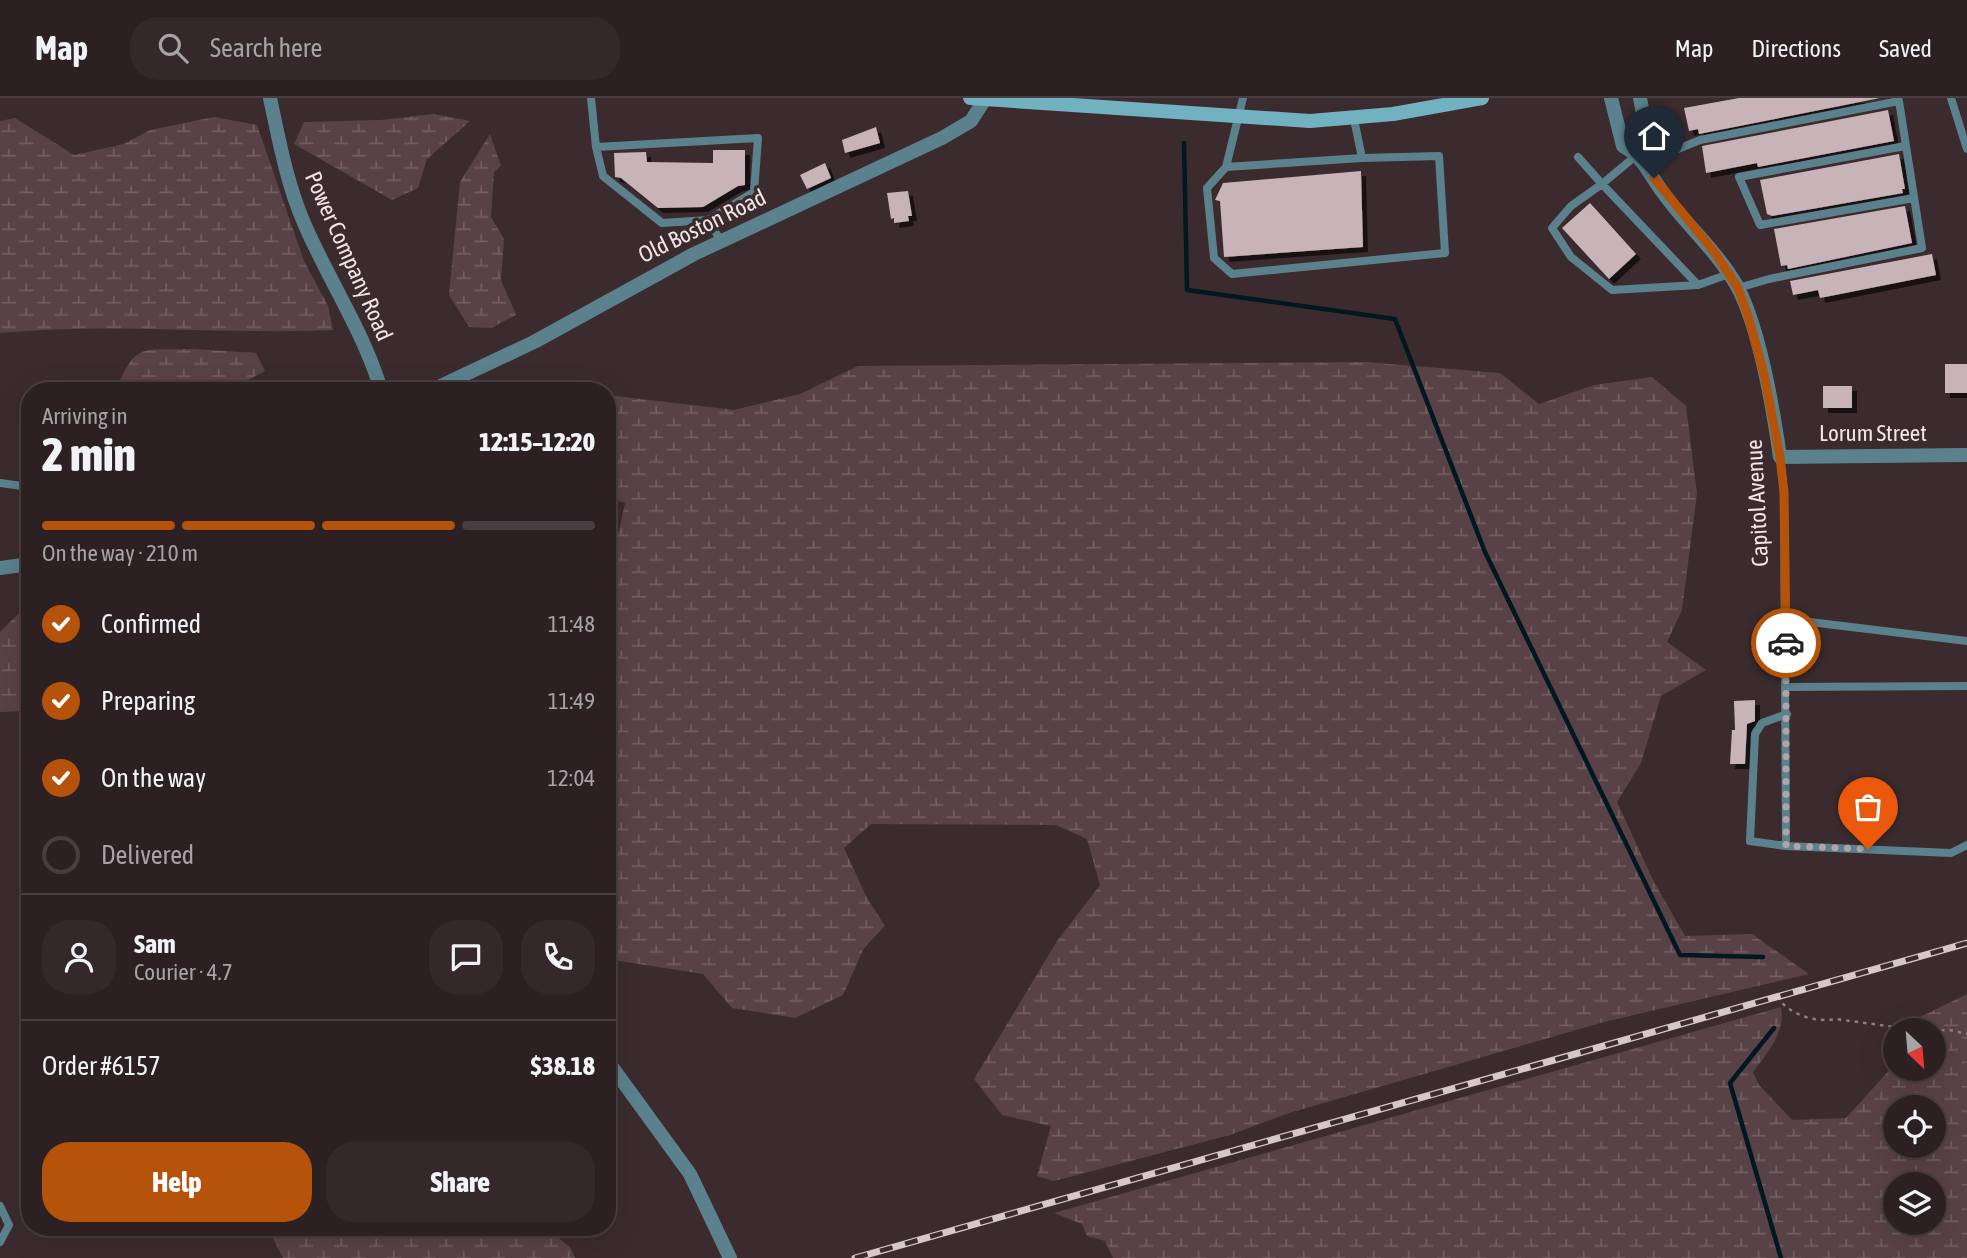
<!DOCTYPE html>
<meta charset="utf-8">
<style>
:root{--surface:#2c2023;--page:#34282b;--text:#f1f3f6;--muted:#a6a3a6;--line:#483e41;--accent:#b45309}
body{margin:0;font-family:"Asap Condensed",sans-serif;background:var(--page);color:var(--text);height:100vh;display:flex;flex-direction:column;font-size:26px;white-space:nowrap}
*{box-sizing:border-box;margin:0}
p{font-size:23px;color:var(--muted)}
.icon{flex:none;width:38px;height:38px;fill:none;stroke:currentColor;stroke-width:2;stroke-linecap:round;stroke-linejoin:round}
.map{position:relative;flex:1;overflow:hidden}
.drawer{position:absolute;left:21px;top:284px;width:595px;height:854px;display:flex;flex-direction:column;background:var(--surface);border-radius:28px;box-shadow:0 7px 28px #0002,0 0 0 2px var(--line)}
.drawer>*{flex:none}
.needle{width:46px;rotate:154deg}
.controls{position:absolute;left:1883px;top:920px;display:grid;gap:14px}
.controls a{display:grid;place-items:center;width:63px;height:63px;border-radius:50%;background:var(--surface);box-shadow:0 7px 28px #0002,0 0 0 2px var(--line);font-size:35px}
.pin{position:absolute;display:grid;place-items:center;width:60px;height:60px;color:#fff;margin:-72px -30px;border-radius:50% 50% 50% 0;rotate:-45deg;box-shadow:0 0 7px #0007}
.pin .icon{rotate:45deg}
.courier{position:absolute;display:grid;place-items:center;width:70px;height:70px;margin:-35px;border:5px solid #b45309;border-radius:50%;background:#fff;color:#222;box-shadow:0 2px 9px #0007}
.summary em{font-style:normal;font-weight:800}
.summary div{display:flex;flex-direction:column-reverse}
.summary{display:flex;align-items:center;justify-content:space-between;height:119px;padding:0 21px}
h1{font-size:46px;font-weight:800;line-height:52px}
.bar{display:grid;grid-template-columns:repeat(4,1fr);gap:10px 7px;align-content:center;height:84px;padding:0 21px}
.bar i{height:9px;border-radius:5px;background:var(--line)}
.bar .selected{background:var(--accent)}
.bar p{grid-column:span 4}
.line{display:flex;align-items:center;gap:18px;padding:0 21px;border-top:2px solid var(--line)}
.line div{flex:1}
.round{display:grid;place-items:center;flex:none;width:74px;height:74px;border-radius:28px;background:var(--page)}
ol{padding:0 21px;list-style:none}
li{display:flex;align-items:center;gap:21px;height:77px}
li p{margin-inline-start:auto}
li .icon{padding:7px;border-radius:50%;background:var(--accent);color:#fff;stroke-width:4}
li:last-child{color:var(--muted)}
li i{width:38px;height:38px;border:4px solid var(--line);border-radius:50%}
.primary-button{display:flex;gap:14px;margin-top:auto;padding:14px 21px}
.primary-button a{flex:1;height:80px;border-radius:28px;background:var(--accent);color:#fff;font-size:28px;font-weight:800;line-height:80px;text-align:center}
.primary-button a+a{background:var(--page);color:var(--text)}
header{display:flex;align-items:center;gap:42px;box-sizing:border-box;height:98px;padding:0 35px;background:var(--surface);border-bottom:2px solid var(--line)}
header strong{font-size:33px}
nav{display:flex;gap:38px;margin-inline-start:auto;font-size:24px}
.search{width:490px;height:63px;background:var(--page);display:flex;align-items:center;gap:18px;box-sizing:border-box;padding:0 24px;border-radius:28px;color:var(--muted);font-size:26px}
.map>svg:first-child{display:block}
.wetland{fill:url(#wetland-marsh);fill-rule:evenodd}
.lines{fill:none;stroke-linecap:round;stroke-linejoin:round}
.stream{stroke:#01181e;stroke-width:4.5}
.building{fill:#c8b3b8;filter:url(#shadow)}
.path{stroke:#8c7f82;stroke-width:2.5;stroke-dasharray:3.5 5;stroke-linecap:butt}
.service{stroke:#5b828c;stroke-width:8}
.minor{stroke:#5b828c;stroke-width:14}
.secondary{stroke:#71b1c0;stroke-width:14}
.rail-casing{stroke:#d4c8ca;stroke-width:7}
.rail{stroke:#3b2b2f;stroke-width:4.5;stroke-dasharray:13;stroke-linecap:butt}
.done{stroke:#b1a4a7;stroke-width:7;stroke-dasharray:0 12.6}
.route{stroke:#b45309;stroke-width:9}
.labels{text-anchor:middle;stroke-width:7;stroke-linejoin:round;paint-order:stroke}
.street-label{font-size:23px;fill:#f0e5e7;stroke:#3b2b2f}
</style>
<header>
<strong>Map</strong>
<div class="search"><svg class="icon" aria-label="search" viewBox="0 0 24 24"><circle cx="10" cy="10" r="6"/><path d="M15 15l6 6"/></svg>Search here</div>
<nav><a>Map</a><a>Directions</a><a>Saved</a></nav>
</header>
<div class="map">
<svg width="1967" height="1160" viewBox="0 0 1967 1160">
<defs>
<pattern id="wetland-marsh" width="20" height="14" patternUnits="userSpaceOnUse" patternTransform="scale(1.75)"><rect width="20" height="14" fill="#594247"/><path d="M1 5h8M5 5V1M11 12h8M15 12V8" fill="none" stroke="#715d62"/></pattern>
<filter id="shadow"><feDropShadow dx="5" dy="5" stdDeviation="0" flood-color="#0009"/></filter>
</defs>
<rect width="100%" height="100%" fill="#3b2b2f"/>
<!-- wetland -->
<path class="wetland" d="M434 16 470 23 427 61 418 90 392 102 294 46 304 24 381 22Z
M214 19 257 27 304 163 328 208 333 232C222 237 110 224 0 235V23L15 20 74 57 124 46 150 32Z
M490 36 501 68 494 74 491 119 504 141 501 182 516 217 491 230 469 229 449 197 460 84Z
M193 251 256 255 265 273 229 292H116C136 242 144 253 193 251Z
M1366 264 1500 275 1539 306 1594 287 1652 279 1686 308 1697 395 1682 512 1667 544 1706 572 1661 598 1641 665 1617 704 1653 782 1685 838 1752 836 1809 876 1604 924 1289 1015 1230 1037 1054 1083 1037 1078 1051 1028 1002 1017 974 981 1057 843 1100 787 1087 741 1056 727 871 726 844 750 867 800 885 828 864 850 843 897 795 920 732 910 703 876 607 861V434L619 433 625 405 607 399V297L734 312 800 296 858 268Z
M30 512V613L0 614V534L20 514Z
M1967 896V1160H1113L1105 1143 1087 1138 1082 1126 1054 1115 1781 909C1786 933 1767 956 1753 974L1759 987 1792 1022 1846 1020 1895 966V971H1934V933H1913L1920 919ZM1895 1010H1934V1048H1895ZM1895 1087H1934V1125H1895Z
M278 1129H552L551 1134 570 1149 575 1160H283L270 1134Z"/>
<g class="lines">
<!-- stream -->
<path class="stream" d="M1184 45 1187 192 1395 221 1485 454 1680 857 1763 859
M1774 930 1730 985 1781 1160"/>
</g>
<!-- building -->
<path class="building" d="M1739 0H1880L1699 36 1698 31 1689 33 1684 10Z
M1888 12 1894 43 1758 69 1757 65 1706 75 1702 48Z
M876 29 880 45 845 55 842 42Z
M713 52H745V87L738 88 703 109 658 110 621 80 615 79 614 55 646 54 647 64 713 65Z
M1899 56 1905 91H1902L1903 95 1772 118 1767 116 1760 82Z
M825 65 831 80 807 91 800 77Z
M1361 73 1363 149 1224 159 1220 103 1215 102 1223 85Z
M908 93 912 118H908L909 123 894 125V120L891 121 887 95Z
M1590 105 1636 156 1609 181 1562 130Z
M1905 108 1912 145 1788 171 1787 167 1781 168 1774 131Z
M1932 156 1936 177 1820 200 1818 192 1793 197 1790 183Z
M1945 266H1967V295H1945Z
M1823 288H1852V310H1823Z
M1755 602V623L1747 626 1745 666H1730L1732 632H1735L1734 603Z"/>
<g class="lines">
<!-- path -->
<path class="path" d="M1777 899C1790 917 1815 925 1836 921L1924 933
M1924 933 1950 932 1967 936"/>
<!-- service -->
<path class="service" d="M591 0 596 49 758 40 754 94 708 122 662 125 603 78 596 49
M1243 0 1226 69 1362 60 1354 21
M1951 0 1967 51
M1905 48 1739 79 1760 127 1914 100
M1638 56 1602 86 1698 187 1729 176
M1578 59 1602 86 1571 108 1552 130 1571 159 1612 192 1698 187
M1644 65 1700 42 1899 3 1922 150 1769 181 1738 190
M1226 69 1207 90 1214 160 1232 176 1445 155 1439 58 1362 60
M708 122 721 143
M1780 359 1784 394 1786 748
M0 385 30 389
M1785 521 1967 543
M1786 589 1967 588
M1787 616 1762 625 1755 636 1750 743 1786 748 1951 755 1967 747
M0 1108 9 1127 0 1144"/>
<!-- minor -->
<path class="minor" d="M270 0C279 42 287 86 304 125 328 181 364 234 381 292
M1611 0 1623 48C1644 59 1650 78 1664 96 1687 128 1717 153 1737 188 1760 231 1773 310 1780 359L1967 357
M1638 56 1648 42 1640 0
M432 292 534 244 694 156 942 40 971 23 985 1
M0 470 30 466
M607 962 690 1076 730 1160"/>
<!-- secondary -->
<path class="secondary" d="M970 0 1310 23 1393 16 1482 0"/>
<defs>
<path id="rail" d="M855 1160 1967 845"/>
</defs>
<!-- rail casing -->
<use href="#rail" class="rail-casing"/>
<!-- rail -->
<use href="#rail" class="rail"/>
</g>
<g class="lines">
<!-- done -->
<path class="done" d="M1786 545V748L1868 751"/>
<!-- route -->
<path class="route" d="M1654 80 1715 155 1738 190 1749 221 1764 276 1780 359 1784 394 1786 545"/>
</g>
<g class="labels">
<!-- street labels -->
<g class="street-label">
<text transform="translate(702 128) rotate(-26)" y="8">Old Boston Road</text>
<text transform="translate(349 158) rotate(66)" y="8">Power Company Road</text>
<text x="1873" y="343">Lorum Street</text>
<text transform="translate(1757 405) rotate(-93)" y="8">Capitol Avenue</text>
</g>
</g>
</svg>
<div class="controls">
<a><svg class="needle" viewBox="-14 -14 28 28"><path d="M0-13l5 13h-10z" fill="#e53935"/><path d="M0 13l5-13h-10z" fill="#a6a3a6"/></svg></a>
<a><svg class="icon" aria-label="locate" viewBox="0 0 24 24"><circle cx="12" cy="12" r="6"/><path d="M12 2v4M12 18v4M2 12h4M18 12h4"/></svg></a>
<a><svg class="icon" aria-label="layers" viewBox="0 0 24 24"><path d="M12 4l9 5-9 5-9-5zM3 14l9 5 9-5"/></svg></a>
</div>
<div class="pin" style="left:1868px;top:751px;background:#ea580c"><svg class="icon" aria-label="bag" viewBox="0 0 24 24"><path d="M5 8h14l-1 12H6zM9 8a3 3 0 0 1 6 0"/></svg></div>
<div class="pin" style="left:1654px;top:80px;background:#1f2937"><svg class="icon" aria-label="home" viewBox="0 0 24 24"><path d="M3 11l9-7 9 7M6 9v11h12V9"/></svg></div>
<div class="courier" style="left:1786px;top:545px"><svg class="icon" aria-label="car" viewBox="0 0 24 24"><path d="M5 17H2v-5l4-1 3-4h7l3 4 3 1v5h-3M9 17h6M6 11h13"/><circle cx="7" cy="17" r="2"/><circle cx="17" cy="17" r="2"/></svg></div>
<section class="drawer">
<div class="summary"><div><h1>2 min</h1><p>Arriving in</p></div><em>12:15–12:20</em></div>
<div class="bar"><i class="selected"></i><i class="selected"></i><i class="selected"></i><i></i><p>On the way · 210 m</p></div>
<ol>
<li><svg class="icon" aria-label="check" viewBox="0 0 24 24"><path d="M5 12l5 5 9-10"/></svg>Confirmed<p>11:48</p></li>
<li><svg class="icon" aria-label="check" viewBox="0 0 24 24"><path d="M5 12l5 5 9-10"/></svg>Preparing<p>11:49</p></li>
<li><svg class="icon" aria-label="check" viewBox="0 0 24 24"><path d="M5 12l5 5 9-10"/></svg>On the way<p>12:04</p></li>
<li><i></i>Delivered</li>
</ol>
<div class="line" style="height:126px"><a class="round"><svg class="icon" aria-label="person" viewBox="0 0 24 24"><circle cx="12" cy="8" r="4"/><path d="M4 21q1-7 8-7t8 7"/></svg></a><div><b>Sam</b><p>Courier · 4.7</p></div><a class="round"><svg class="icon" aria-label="chat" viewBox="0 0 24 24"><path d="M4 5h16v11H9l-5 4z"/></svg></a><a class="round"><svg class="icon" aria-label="phone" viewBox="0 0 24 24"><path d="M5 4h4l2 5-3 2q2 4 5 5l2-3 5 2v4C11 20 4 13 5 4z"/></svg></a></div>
<div class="line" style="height:91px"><div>Order #6157</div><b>$38.18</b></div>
<div class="primary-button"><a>Help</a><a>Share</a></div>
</section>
</div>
